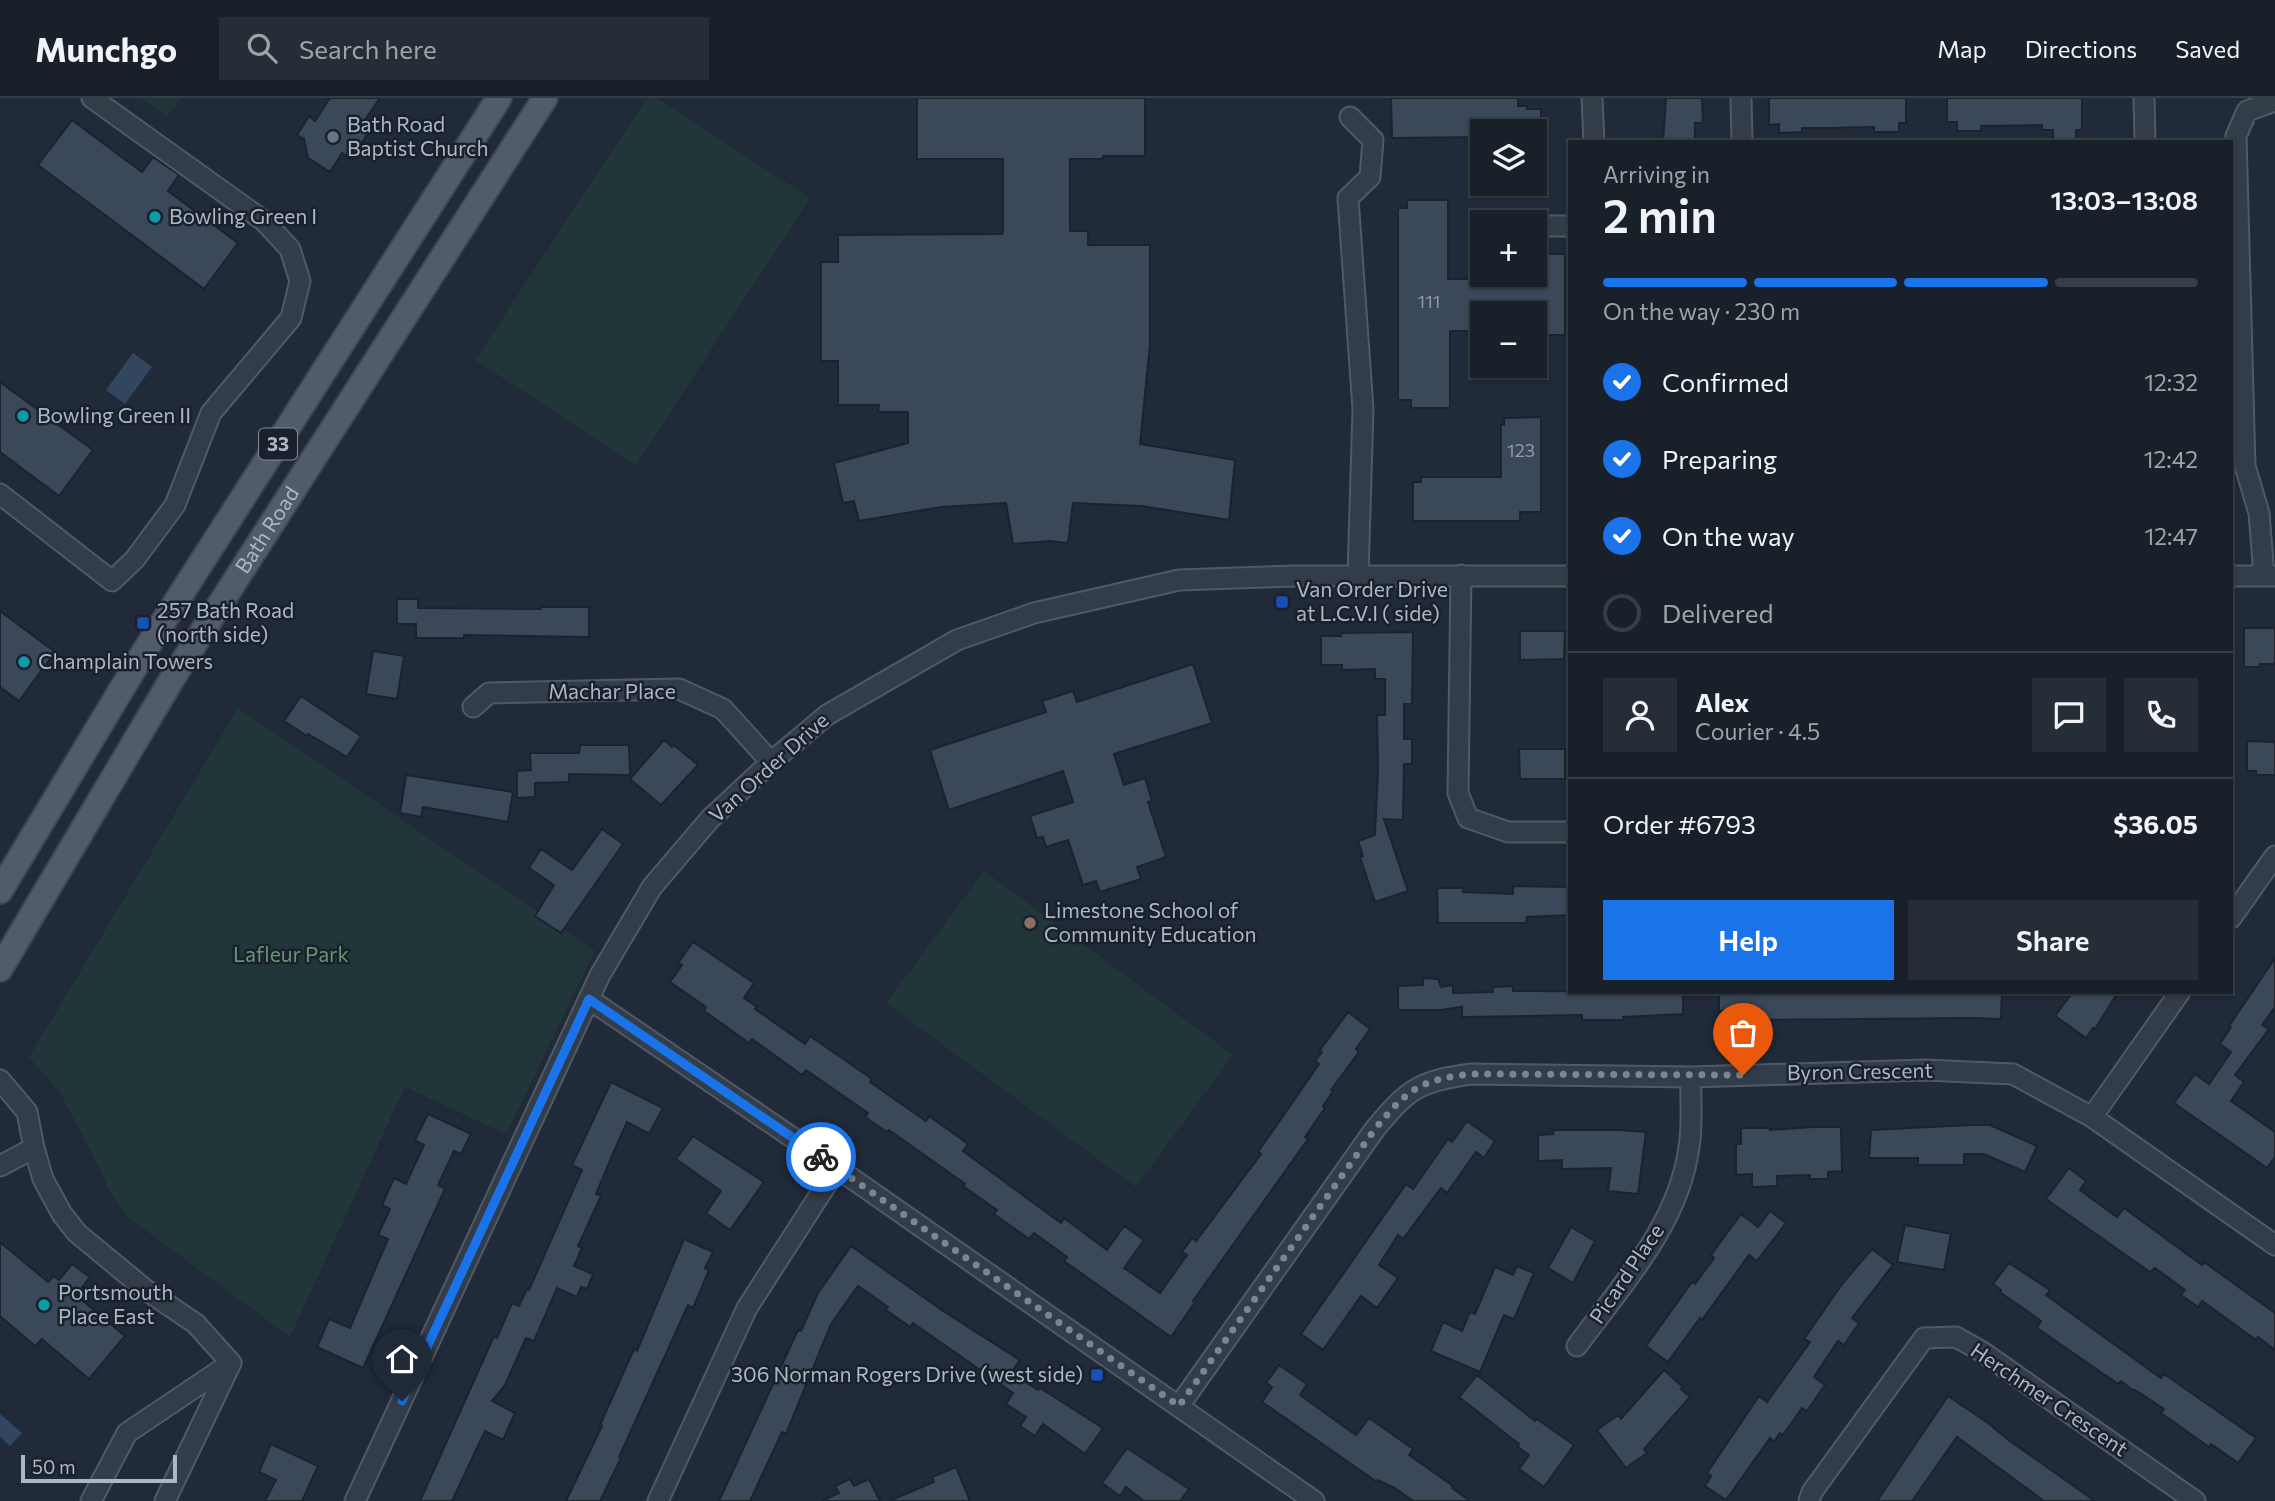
<!DOCTYPE html>
<meta charset="utf-8">
<style>
:root{--surface:#18202a;--page:#252d36;--text:#f1f3f6;--muted:#9fa3a8;--line:#363e47;--accent:#1a73e8}
body{margin:0;font-family:Commissioner,sans-serif;background:var(--page);color:var(--text);height:100vh;display:flex;flex-direction:column;font-size:26px;white-space:nowrap}
*{box-sizing:border-box;margin:0}
p{font-size:23px;color:var(--muted)}
.icon{flex:none;width:38px;height:38px;fill:none;stroke:currentColor;stroke-width:2;stroke-linecap:round;stroke-linejoin:round}
.map{position:relative;flex:1;overflow:hidden}
.side{position:absolute;left:1568px;top:42px;width:665px;height:854px;display:flex;flex-direction:column;background:var(--surface);border-radius:0px;box-shadow:0 2px 5px #0004,0 0 0 2px var(--line)}
.side>*{flex:none}
.fabs{position:absolute;left:1470px;top:21px;display:grid;gap:14px}
.fabs a{display:grid;place-items:center;width:77px;height:77px;border-radius:0px;background:var(--surface);box-shadow:0 2px 5px #0004,0 0 0 2px var(--line);font-size:35px}
.scale{position:absolute;left:21px;bottom:18px;width:156px;box-sizing:border-box;padding-left:7px;border:4px solid #adb6c5;border-top:0;font-size:19px;line-height:24px;white-space:nowrap;color:#adb6c5;-webkit-text-stroke:5px #19212d;paint-order:stroke}
.pin{position:absolute;display:grid;place-items:center;width:60px;height:60px;color:#fff;margin:-72px -30px;border-radius:50% 50% 50% 0;rotate:-45deg;box-shadow:0 0 7px #0007}
.pin .icon{rotate:45deg}
.courier{position:absolute;display:grid;place-items:center;width:70px;height:70px;margin:-35px;border:5px solid #1a73e8;border-radius:50%;background:#fff;color:#222;box-shadow:0 2px 9px #0007}
.head em{font-style:normal;font-weight:600}
.head div{display:flex;flex-direction:column-reverse}
.head{display:flex;align-items:center;justify-content:space-between;height:119px;padding:0 35px}
h1{font-size:46px;font-weight:600;line-height:52px}
.bar{display:grid;grid-template-columns:repeat(4,1fr);gap:10px 7px;align-content:center;height:84px;padding:0 35px}
.bar i{height:9px;border-radius:5px;background:var(--line)}
.bar .current{background:var(--accent)}
.bar p{grid-column:span 4}
.line{display:flex;align-items:center;gap:18px;padding:0 35px;border-top:2px solid var(--line)}
.line div{flex:1}
.round{display:grid;place-items:center;flex:none;width:74px;height:74px;border-radius:0px;background:var(--page)}
ol{padding:0 35px;list-style:none}
li{display:flex;align-items:center;gap:21px;height:77px}
li p{margin-inline-start:auto}
li .icon{padding:7px;border-radius:50%;background:var(--accent);color:#fff;stroke-width:4}
li:last-child{color:var(--muted)}
li i{width:38px;height:38px;border:4px solid var(--line);border-radius:50%}
.button{display:flex;gap:14px;margin-top:auto;padding:14px 35px}
.button a{flex:1;height:80px;border-radius:0px;background:var(--accent);color:#fff;font-size:28px;font-weight:600;line-height:80px;text-align:center}
.button a+a{background:var(--page);color:var(--text)}
header{display:flex;align-items:center;gap:42px;box-sizing:border-box;height:98px;padding:0 35px;background:var(--surface);border-bottom:2px solid var(--line)}
header strong{font-size:33px}
nav{display:flex;gap:38px;margin-inline-start:auto;font-size:24px}
.search{width:490px;height:63px;background:var(--page);display:flex;align-items:center;gap:18px;box-sizing:border-box;padding:0 24px;border-radius:0px;color:var(--muted);font-size:26px}
.map>svg:first-child{display:block}
.green{fill:#213639}
.water{fill:#324561}
.building{fill:#3b4859;stroke:#1b232f;stroke-width:2}
.lines{fill:none;stroke-linecap:round;stroke-linejoin:round}
.minor-casing{stroke:#515966;stroke-width:23}
.major-casing{stroke:#3d4552;stroke-width:28}
.minor{stroke:#333c49;stroke-width:19}
.major{stroke:#515b69;stroke-width:24}
.done{stroke:#7c8594;stroke-width:7;stroke-dasharray:0 12.6}
.route{stroke:#1a73e8;stroke-width:9}
.worship-dot{fill:#6b7280;stroke:#19212d;stroke-width:2.5}
.culture-dot{fill:#0f9aa8;stroke:#19212d;stroke-width:2.5}
.transit-dot{fill:#1a4fb4;stroke:#19212d;stroke-width:2.5}
.education-dot{fill:#8d6e63;stroke:#19212d;stroke-width:2.5}
.labels{text-anchor:middle;stroke-width:5;stroke-linejoin:round;paint-order:stroke}
.number-label{font-size:18px;fill:#909aaa}
.shield{fill:#19212d;stroke:#818997;stroke-width:2}
.shield-label{font-size:19px;font-weight:bold;fill:#adb6c5}
.poi-label{font-size:21px;fill:#adb6c5;stroke:#19212d;text-anchor:start}
.street-label{font-size:21px;fill:#adb6c5;stroke:#19212d}
.park-label{font-size:21px;fill:#649771;stroke:#19212d}
</style>
<header>
<strong>Munchgo</strong>
<div class="search"><svg class="icon" aria-label="search" viewBox="0 0 24 24"><circle cx="10" cy="10" r="6"/><path d="M15 15l6 6"/></svg>Search here</div>
<nav><a>Map</a><a>Directions</a><a>Saved</a></nav>
</header>
<div class="map">
<svg width="2275" height="1403" viewBox="0 0 2275 1403">
<rect width="100%" height="100%" fill="#202a38"/>
<!-- green -->
<path class="green" d="M141 0H181L167 19Z
M647 0H656L810 100 636 367 475 262Z
M238 610 595 853 506 1036 405 989 290 1239 129 1120 108 1091 100 1071 60 995 29 959Z
M984 773 1233 957 1136 1089 886 905Z"/>
<!-- water -->
<path class="water" d="M133 255 152 269 125 306 106 292Z
M0 1316 22 1335 10 1348 0 1339Z"/>
<!-- building -->
<path class="building" d="M330 0H380L363 25 371 30 352 61 342 55 330 74 308 60 304 41 297 37 309 18 315 23Z
M917 0H1145V58H1103V61H1070V133H1088V147H1150V246L1140 346 1235 362 1229 422 1142 408 1073 405 1068 445 1049 443 1013 446 1006 405 941 409 859 423 854 403 843 405 834 365 908 345V314H878L879 307H838V263H821V164H838V137L1002 136 1003 133V61H917Z
M1391 0H1518V8H1527V11H1541V33H1482V39L1392 40Z
M1666 0H1702L1703 25H1695V43L1663 44Z
M1769 0H1906V25H1899V34H1874V29L1829 30H1802V34L1779 35V26L1769 27Z
M1947 0H2082V32H2076V41H2053V32H2042V27L1981 28V33H1957V24H1947Z
M72 22 142 74 153 59 179 77 168 93 238 145 204 191 38 67Z
M1407 102H1448V181H1493L1492 177H1535V156H1565V237H1535V215H1482V233H1450V310H1411V302H1398V110H1407Z
M0 284 93 352 59 398 0 354Z
M1541 319V414H1520V423H1413V384H1421V379H1501V327H1504V320Z
M397 501H418V510L541 511V509H589V539L464 537V540H416V526H397Z
M0 513 55 554 19 603 0 589Z
M2244 530H2275V566H2260V569H2244Z
M1520 533H1565L1564 561 1520 562Z
M1413 534 1412 606H1404V641H1412V666H1404L1403 722 1384 721 1408 793 1375 804 1360 759 1363 758 1358 743 1375 737 1378 673 1377 617H1385V581H1375V571L1342 572V567H1321V538H1341V535Z
M373 553 404 558 397 601 366 596Z
M1193 566 1212 625 1114 656 1124 687 1145 680 1152 703 1148 704 1166 759 1137 769 1141 781 1100 794 1096 783 1083 787 1068 742 1046 749 1043 739 1037 740 1030 718 1073 704 1063 673 949 712 930 652 1046 614 1042 603 1073 593 1077 604Z
M301 598 361 638 347 659 308 636 307 638 284 623Z
M664 642 672 649 674 647 698 667 661 707 630 681Z
M2247 643 2275 644V677H2256V673H2247Z
M580 647H629L630 677 569 676V684L535 685V699L517 700V673L531 672 530 655H579Z
M1519 651H1565V681H1520Z
M406 677 513 694 508 724 423 709 421 719 400 715Z
M602 731 623 746 561 835 535 818 554 787 529 770 541 751 572 772Z
M1513 788 1570 789V817L1527 819 1526 825H1438L1437 790H1464L1463 794 1513 796Z
M693 844 754 885 744 900 757 909 755 911 805 946 810 938 872 981 870 984 926 1023 929 1018 968 1046 963 1053 1061 1125 1064 1120 1107 1152 1124 1128 1144 1142 1124 1170 1160 1195 1187 1157 1182 1154 1192 1140 1196 1143 1261 1056 1258 1054 1319 966 1315 963 1322 954 1320 952 1348 914 1370 931 1356 951 1359 954 1331 992 1333 993 1323 1008 1325 1010 1305 1039 1308 1041 1193 1203 1195 1204 1171 1239 1064 1163 1067 1159 1034 1135 1029 1141 994 1116 997 1112 963 1088 965 1086 889 1032 887 1034 865 1019 868 1015 806 972 802 977 752 941 749 945 704 913 706 909 670 884 682 867 678 865Z
M2275 860V909L2262 927 2269 931 2235 977 2244 984 2231 1003 2275 1034V1059L2267 1070 2174 1005 2195 976 2209 986 2231 954 2220 946 2231 929 2229 928Z
M1423 880 1438 881 1441 889 1453 887V895L1493 894V889L1513 888V893L1683 894V916L1623 919V922H1582V917L1462 919V909L1440 912H1398V888L1423 887Z
M1719 894H2002L2001 921 1972 920 1749 922V912L1719 913Z
M2073 894H2118L2095 931 2093 930 2086 940 2055 918Z
M611 984 663 1010 649 1036 627 1024 612 1058 596 1096 601 1098 578 1148 582 1150 574 1168 593 1176 587 1191 581 1189 577 1199 557 1190 534 1243 526 1240 505 1287 492 1303 515 1315 503 1342 485 1333 452 1403H420L494 1238 497 1240 512 1205 519 1208 527 1191 529 1192 582 1072 572 1067Z
M428 1016 471 1036 461 1056 454 1053 438 1087 445 1091 363 1270 317 1249 329 1221 350 1230 388 1141 378 1137 390 1111 382 1107 394 1080 406 1086 424 1047 415 1042Z
M1467 1023 1495 1043 1484 1060 1476 1054 1447 1095 1441 1090 1403 1141 1398 1137 1379 1167 1398 1180 1377 1210 1361 1198 1323 1252 1301 1236 1406 1086 1413 1091 1448 1041 1452 1044Z
M1970 1027H1990L2037 1048 2025 1074 1984 1056H1964V1067H1918V1060H1869L1871 1032Z
M1813 1029H1841L1842 1073 1828 1074V1081H1810V1077L1777 1078V1088L1752 1089V1076L1736 1077V1046H1741V1030H1770V1032Z
M1554 1032H1620L1646 1034 1638 1096 1608 1093 1611 1070 1562 1071V1062L1538 1063V1037L1553 1036Z
M693 1038 764 1084 730 1132 706 1115 721 1093 676 1061Z
M2069 1070 2086 1083 2080 1092 2117 1119 2124 1110 2202 1167 2204 1164 2275 1215V1252L2258 1239 2256 1242 2202 1203 2198 1209 2181 1197 2185 1192 2155 1170 2150 1174 2046 1101Z
M1770 1113 1786 1125 1757 1163 1749 1157 1702 1222 1700 1220 1668 1264 1646 1248 1692 1184 1695 1186 1714 1160 1711 1157 1741 1116 1758 1129Z
M1905 1127 1951 1136 1944 1172 1897 1164Z
M1571 1129 1595 1143 1573 1185 1548 1170Z
M684 1141 713 1154 705 1170 709 1172 693 1210 688 1207 619 1359 621 1360 600 1403H566L602 1328 600 1327 634 1251 637 1253Z
M0 1144 48 1184 54 1178 59 1182 72 1166 90 1179 76 1197 125 1238 89 1281 42 1241 35 1248 0 1218Z
M851 1148 943 1213 1020 1262 1011 1275 1038 1292 1040 1290 1103 1330 1085 1356 1043 1326 1035 1338 1020 1328 1026 1319 1006 1306 1013 1295 913 1225 910 1229 886 1212 888 1209 858 1188 831 1226 786 1336 782 1334 750 1403H719L798 1232 801 1233 818 1195Z
M1872 1151 1893 1167 1852 1220 1859 1225 1844 1247 1838 1243 1814 1279 1825 1287 1807 1313 1802 1310 1783 1337 1780 1335 1774 1344 1770 1340 1726 1402 1705 1388 1711 1378 1707 1375 1759 1298 1767 1304 1810 1244 1804 1241 1842 1186Z
M2009 1165 2050 1192 2046 1197 2161 1280 2164 1276 2256 1340 2238 1365 2211 1346 2209 1349 2161 1315 2164 1311 2135 1292 2134 1293 2121 1283 2118 1286 2037 1230 2041 1223 2000 1194 2001 1192 1993 1186Z
M1517 1168 1534 1175 1514 1221 1504 1217 1480 1274 1431 1253 1443 1224 1462 1233 1470 1214 1475 1216 1495 1169 1513 1177Z
M1279 1267 1307 1286 1300 1297 1356 1337 1369 1320 1413 1351 1409 1357 1453 1388 1452 1390 1470 1403H1413L1395 1390 1378 1382 1377 1384 1262 1304 1272 1289 1266 1285Z
M1664 1272 1683 1289 1681 1291 1690 1299 1644 1351 1647 1355 1626 1370 1597 1332 1618 1317 1621 1321Z
M1477 1277 1535 1323 1537 1321 1574 1347 1544 1389 1519 1371 1529 1357 1518 1349 1519 1346 1459 1299Z
M1948 1298 1988 1325 2007 1341 2095 1403H2044L1957 1339 1912 1403H1877Z
M271 1346 318 1368 302 1403H265L276 1382 259 1374Z
M1127 1350 1189 1391 1180 1403H1144L1126 1389 1120 1398 1102 1385Z
M956 1369 970 1403H889L934 1384 932 1379Z
M850 1381 854 1388 869 1381 880 1403H822L839 1395 835 1388Z"/>
<g class="lines">
<defs>
<path id="minor" d="M1592 0 1594 44
M1741 0 1742 44
M2144 0 2145 44
M1350 19 1373 42 1370 79 1348 100 1363 311 1358 478
M1535 128H1570
M0 396 112 483 135 461 175 407 211 315 291 220 300 183 290 151 264 123 92 0
M1461 477 1458 695 1468 720 1508 734H1570
M2231 478H2275
M2264 478 2259 415 2245 368 2236 38 2247 13 2275 3
M473 609 489 595 679 591 723 611 771 664
M2231 820 2275 758
M589 901 837 1070 1314 1403
M0 982 27 1014 34 1050 43 1081 62 1116 77 1135 146 1192 196 1226 231 1265 165 1403
M2092 1019 2180 894
M0 1068 34 1050
M1577 1248C1621 1188 1679 1126 1689 1049 1693 1026 1690 1001 1691 979
M1179 1308 1375 1031C1408 991 1419 983 1471 976L1691 979 1925 972 2013 976 2092 1019 2275 1147
M91 1403 127 1335 231 1265
M355 1403 600 877 652 789 710 721 771 664 827 617 957 542 1034 515 1179 482 1295 478H1570
M658 1403 747 1210 837 1070
M1809 1403 1812 1394 1924 1240 1956 1239 1981 1253 2195 1403"/>
<g id="major">
<path d="M0 793 144 554 499 0"/>
<path id="s1" d="M0 871 172 581 545 0"/>
</g>
</defs>
<!-- minor casing -->
<use href="#minor" class="minor-casing"/>
<!-- major casing -->
<use href="#major" class="major-casing"/>
<!-- minor -->
<use href="#minor" class="minor"/>
<!-- major -->
<use href="#major" class="major"/>
</g>
<g class="lines">
<!-- done -->
<path class="done" d="M821 1059 1179 1308 1375 1031C1408 991 1419 982 1471 976L1743 977"/>
<!-- route -->
<path class="route" d="M402 1303 589 901 821 1059"/>
</g>
<!-- markers -->
<circle class="worship-dot" cx="333" cy="39" r="7"/>
<g class="culture-dot">
<circle cx="155" cy="119" r="7"/>
<circle cx="23" cy="318" r="7"/>
<circle cx="24" cy="564" r="7"/>
<circle cx="44" cy="1207" r="7"/>
</g>
<g class="transit-dot">
<rect x="1275" y="497" width="14" height="14" rx="3.5"/>
<rect x="136" y="518" width="14" height="14" rx="3.5"/>
<rect x="1090" y="1270" width="14" height="14" rx="3.5"/>
</g>
<circle class="education-dot" cx="1030" cy="825" r="7"/>
<g class="labels">
<!-- number labels -->
<g class="number-label">
<text x="1429" y="210">111</text>
<text x="1521" y="359">123</text>
</g>
<!-- shield labels -->
<rect class="shield" x="259" y="330.5" width="38" height="31" rx="5"/>
<g class="shield-label">
<text x="278" y="353">33</text>
</g>
<!-- poi labels -->
<g class="poi-label">
<text x="347" y="34">Bath Road<tspan x="347" dy="24">Baptist Church</tspan></text>
<text x="169" y="126">Bowling Green I</text>
<text x="37" y="325">Bowling Green II</text>
<text x="1296" y="499">Van Order Drive<tspan x="1296" dy="24">at L.C.V.I ( side)</tspan></text>
<text x="157" y="520">257 Bath Road<tspan x="157" dy="24">(north side)</tspan></text>
<text x="38" y="571">Champlain Towers</text>
<text x="1044" y="820">Limestone School of<tspan x="1044" dy="24">Community Education</tspan></text>
<text x="58" y="1202">Portsmouth<tspan x="58" dy="24">Place East</tspan></text>
<text x="1083" y="1284" text-anchor="end">306 Norman Rogers Drive (west side)</text>
</g>
<!-- street labels -->
<g class="street-label">
<text dy="7" stroke="none"><textPath href="#s1" startOffset="514">Bath Road</textPath></text>
<text x="612" y="601">Machar Place</text>
<text transform="translate(769 670) rotate(-42)" y="7">Van Order Drive</text>
<text transform="translate(1860 974) rotate(-1)" y="7">Byron Crescent</text>
<text transform="translate(1627 1176) rotate(-56)" y="7">Picard Place</text>
<text transform="translate(2049 1302) rotate(34)" y="7">Herchmer Crescent</text>
</g>
<!-- park labels -->
<g class="park-label">
<text x="291" y="864">Lafleur Park</text>
</g>
</g>
</svg>
<div class="fabs">
<a><svg class="icon" aria-label="layers" viewBox="0 0 24 24"><path d="M12 4l9 5-9 5-9-5zM3 14l9 5 9-5"/></svg></a>
<a>+</a>
<a>−</a>
</div>
<div class="scale">50 m</div>
<div class="pin" style="left:1743px;top:977px;background:#ea580c"><svg class="icon" aria-label="bag" viewBox="0 0 24 24"><path d="M5 8h14l-1 12H6zM9 8a3 3 0 0 1 6 0"/></svg></div>
<div class="pin" style="left:402px;top:1303px;background:#1f2937"><svg class="icon" aria-label="home" viewBox="0 0 24 24"><path d="M3 11l9-7 9 7M6 9v11h12V9"/></svg></div>
<div class="courier" style="left:821px;top:1059px"><svg class="icon" aria-label="bike" viewBox="0 0 24 24"><circle cx="6" cy="16" r="4"/><circle cx="18" cy="16" r="4"/><path d="M6 16l4-8h5l3 8M10 8l3 8H6M13 5h3"/></svg></div>
<section class="side">
<div class="head"><div><h1>2 min</h1><p>Arriving in</p></div><em>13:03–13:08</em></div>
<div class="bar"><i class="current"></i><i class="current"></i><i class="current"></i><i></i><p>On the way · 230 m</p></div>
<ol>
<li><svg class="icon" aria-label="check" viewBox="0 0 24 24"><path d="M5 12l5 5 9-10"/></svg>Confirmed<p>12:32</p></li>
<li><svg class="icon" aria-label="check" viewBox="0 0 24 24"><path d="M5 12l5 5 9-10"/></svg>Preparing<p>12:42</p></li>
<li><svg class="icon" aria-label="check" viewBox="0 0 24 24"><path d="M5 12l5 5 9-10"/></svg>On the way<p>12:47</p></li>
<li><i></i>Delivered</li>
</ol>
<div class="line" style="height:126px"><a class="round"><svg class="icon" aria-label="person" viewBox="0 0 24 24"><circle cx="12" cy="8" r="4"/><path d="M4 21q1-7 8-7t8 7"/></svg></a><div><b>Alex</b><p>Courier · 4.5</p></div><a class="round"><svg class="icon" aria-label="chat" viewBox="0 0 24 24"><path d="M4 5h16v11H9l-5 4z"/></svg></a><a class="round"><svg class="icon" aria-label="phone" viewBox="0 0 24 24"><path d="M5 4h4l2 5-3 2q2 4 5 5l2-3 5 2v4C11 20 4 13 5 4z"/></svg></a></div>
<div class="line" style="height:91px"><div>Order #6793</div><b>$36.05</b></div>
<div class="button"><a>Help</a><a>Share</a></div>
</section>
</div>
